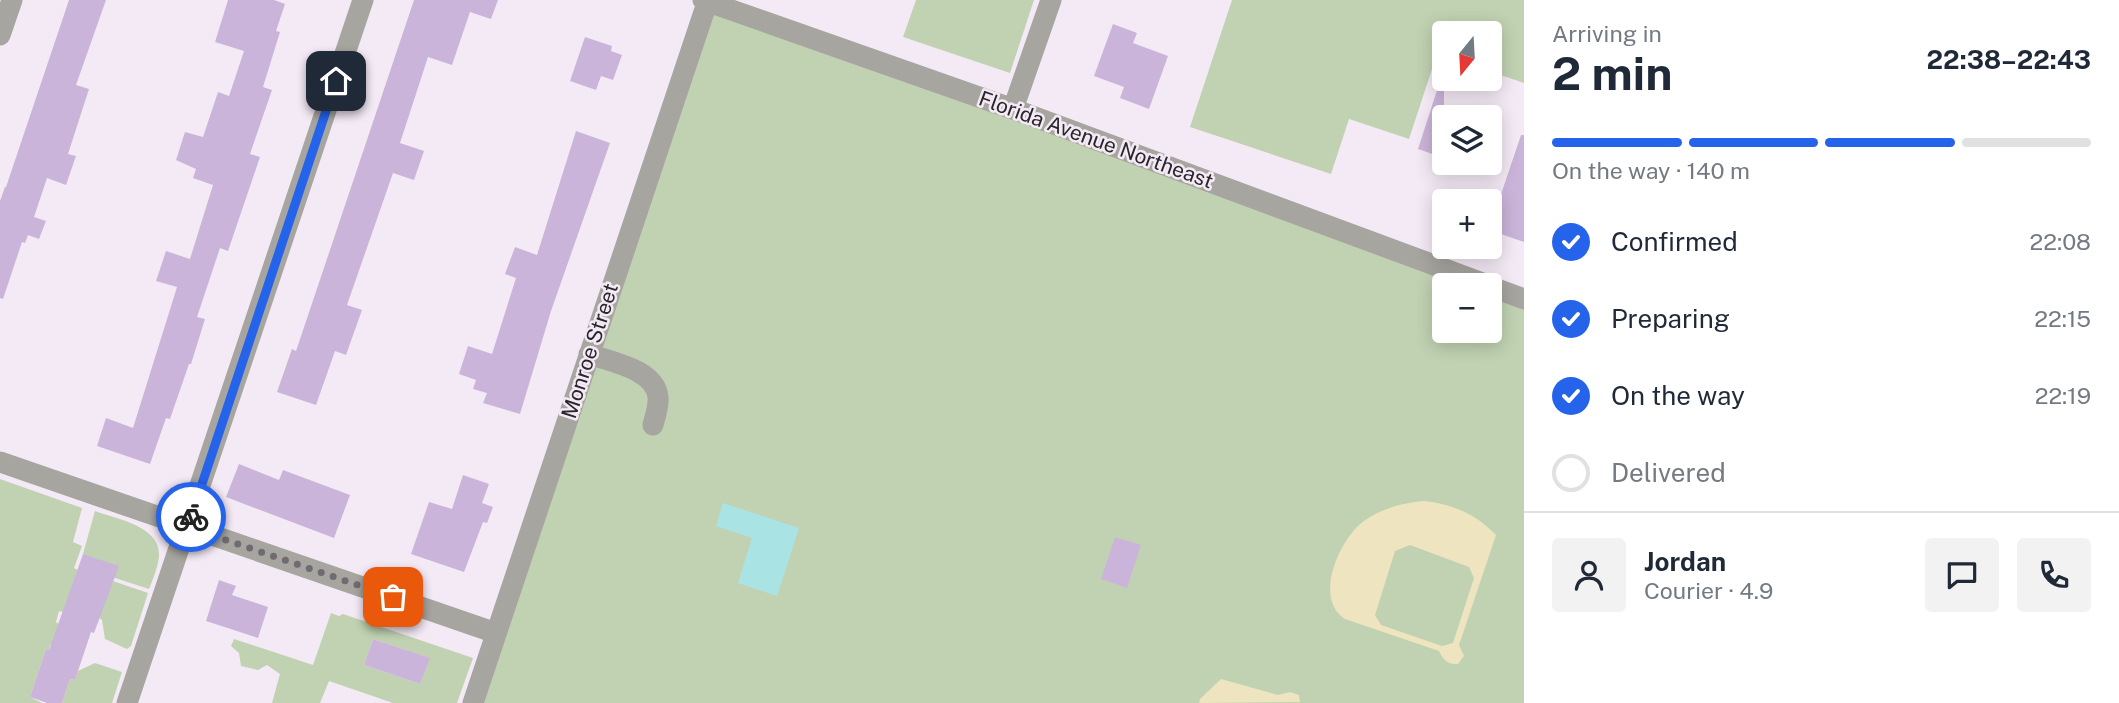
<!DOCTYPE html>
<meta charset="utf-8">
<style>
:root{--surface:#fff;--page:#f2f2f3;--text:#1f2937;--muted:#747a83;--line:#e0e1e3;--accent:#2563eb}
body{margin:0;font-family:"Public Sans",sans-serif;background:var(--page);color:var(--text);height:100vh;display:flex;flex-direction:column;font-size:26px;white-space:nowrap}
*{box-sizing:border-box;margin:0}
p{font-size:23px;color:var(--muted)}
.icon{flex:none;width:38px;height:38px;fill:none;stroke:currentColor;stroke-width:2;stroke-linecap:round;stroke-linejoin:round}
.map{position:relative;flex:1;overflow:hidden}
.panel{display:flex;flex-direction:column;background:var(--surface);width:595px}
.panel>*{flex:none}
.needle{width:46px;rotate:198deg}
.controls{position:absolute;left:1432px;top:21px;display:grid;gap:14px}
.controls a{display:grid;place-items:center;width:70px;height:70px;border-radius:7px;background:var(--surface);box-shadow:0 4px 18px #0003;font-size:35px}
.pin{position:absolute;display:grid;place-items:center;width:60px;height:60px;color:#fff;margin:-30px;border-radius:14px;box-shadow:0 4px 10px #0006}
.courier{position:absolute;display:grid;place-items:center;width:70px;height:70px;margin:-35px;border:5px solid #2563eb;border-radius:50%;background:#fff;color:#222;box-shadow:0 2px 9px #0007}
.headline em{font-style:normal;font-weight:700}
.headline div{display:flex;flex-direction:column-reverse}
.headline{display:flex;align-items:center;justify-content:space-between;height:119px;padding:0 28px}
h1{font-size:46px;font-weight:700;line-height:52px}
.bar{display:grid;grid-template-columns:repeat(4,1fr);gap:10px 7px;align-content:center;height:84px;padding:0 28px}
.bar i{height:9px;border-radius:5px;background:var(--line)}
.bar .active{background:var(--accent)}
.bar p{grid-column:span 4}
.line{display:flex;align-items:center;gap:18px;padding:0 28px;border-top:2px solid var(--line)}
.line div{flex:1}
.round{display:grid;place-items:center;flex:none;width:74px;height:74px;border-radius:7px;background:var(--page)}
ol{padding:0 28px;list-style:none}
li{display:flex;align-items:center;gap:21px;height:77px}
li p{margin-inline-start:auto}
li .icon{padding:7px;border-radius:50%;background:var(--accent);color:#fff;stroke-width:4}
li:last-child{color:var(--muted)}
li i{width:38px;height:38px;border:4px solid var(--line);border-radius:50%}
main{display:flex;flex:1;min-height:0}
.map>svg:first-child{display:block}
.green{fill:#c1d2b2;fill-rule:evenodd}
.sand{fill:#eee4bf;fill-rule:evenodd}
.water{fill:#aae3e3}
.building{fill:#cbb4d9}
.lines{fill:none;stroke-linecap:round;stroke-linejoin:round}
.minor{stroke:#a7a59f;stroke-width:21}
.done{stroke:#716b71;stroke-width:7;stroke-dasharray:0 12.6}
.route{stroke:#2563eb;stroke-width:9}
.labels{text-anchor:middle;stroke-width:5;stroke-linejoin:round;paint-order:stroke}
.street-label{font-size:21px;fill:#2a262a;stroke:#f4eaf6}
</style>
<main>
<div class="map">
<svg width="1524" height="703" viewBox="0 0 1524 703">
<rect width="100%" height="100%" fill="#f4eaf6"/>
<!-- green -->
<path class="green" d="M916 0H1034L1010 73 903 37Z
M1232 0H1524V83L1489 71V33H1444V56L1437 54 1409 139 1349 119 1331 174 1190 127Z
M708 2 1488 285H1444V331H1489V286L1524 299V703H473Z
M0 479 82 508 73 542 82 546 74 568 78 570 63 612 59 611 56 622 60 625 57 647 50 645 49 650 46 649 30 697 42 703H0Z
M95 511C116 519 161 526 159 556 158 567 153 579 149 589L115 578 83 554Z
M113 581 148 593 131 646 127 649 105 639 102 620 99 618 106 584 112 585Z
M331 613 339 616 343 614 473 658 457 703H393L329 681 320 703H272L280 674 267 665 258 670 241 666 239 653 231 646 234 639 313 665ZM373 639 429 658 420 684 364 665Z
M95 663 122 672 112 703H62L70 679 75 680 78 671Z"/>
<!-- sand -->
<path class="sand" d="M1424 501C1452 504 1476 514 1496 535L1459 645 1464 656 1458 664C1447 665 1443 659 1439 651L1345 619C1313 599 1339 539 1364 521 1382 508 1403 503 1424 501ZM1410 545 1469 567 1474 578 1453 643 1442 646 1381 625 1375 615 1395 551Z
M1221 679 1278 695 1290 692 1299 695 1300 702 1199 703 1200 699Z"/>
<!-- water -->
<path class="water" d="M723 503 799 528 777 596 738 583 752 538 716 526Z"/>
<!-- building -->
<path class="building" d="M69 0H106L76 85 89 89 68 154 76 156 66 185 47 178 34 217 46 221 39 239 28 235 25 243 22 242 3 299 0 298V201L5 187H6Z
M228 0H274L285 4 276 31 280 32 263 87 272 90 250 154 260 157 228 251 220 248 197 317 205 319 191 364H189L170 419 166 418 150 464 97 446 106 418 133 428 177 287 156 281 166 251 190 259 213 185 193 178 196 169 176 160 185 132 203 137 218 92 229 96 244 51 215 42Z
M414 0H498L491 19 470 12 452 65 428 57 400 143 424 151 414 180 393 173 347 305 362 310 346 355 335 351 316 405 277 392 292 349 296 351Z
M1113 24 1137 33 1133 43 1168 56 1149 109 1120 98 1124 87 1094 76Z
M585 37 612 46 611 51 622 55 613 80 601 76 596 90 570 81Z
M1440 81 1444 82V158L1418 149Z
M576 131 610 143 551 311 520 414 483 403 487 393 473 389 476 380 459 374 468 346 492 354 516 278 505 274 515 247 537 255Z
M1521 135H1524V242L1489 230Z
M239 464 279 480 283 470 350 495 334 538 226 497Z
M463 475 489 484 482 503 493 507 487 523 483 522 464 572 411 554 429 502 452 509Z
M1115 537 1141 545 1127 588 1101 579Z
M83 554 119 566 94 633 91 632 75 680 70 679 62 703H47L30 697 46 649 49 650Z
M219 580 236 586 232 595 268 607 258 638 206 621Z
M373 639 430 658 420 684 364 665Z"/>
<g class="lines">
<!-- minor -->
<path class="minor" d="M703 0 1013 109 1488 285
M0 35 12 0
M1013 109 1051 0
M1489 286 1524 299
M589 354C611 362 655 369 658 397 659 406 655 417 653 425
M0 462 496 633
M127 703 363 0
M473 703 708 0"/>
</g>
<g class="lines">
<!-- done -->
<path class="done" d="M191 517 188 527 393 597"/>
<!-- route -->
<path class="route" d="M191 517 336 81"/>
</g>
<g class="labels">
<!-- street labels -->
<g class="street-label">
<text transform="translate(1096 140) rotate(20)" y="7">Florida Avenue Northeast</text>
<text transform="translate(590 351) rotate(-72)" y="7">Monroe Street</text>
</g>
</g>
</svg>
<div class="controls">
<a><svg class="needle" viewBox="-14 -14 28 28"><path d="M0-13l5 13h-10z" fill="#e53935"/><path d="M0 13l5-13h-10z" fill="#747a83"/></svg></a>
<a><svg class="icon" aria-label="layers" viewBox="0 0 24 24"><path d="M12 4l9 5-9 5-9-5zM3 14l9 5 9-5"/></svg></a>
<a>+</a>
<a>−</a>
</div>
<div class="pin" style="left:393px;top:597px;background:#ea580c"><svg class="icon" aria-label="bag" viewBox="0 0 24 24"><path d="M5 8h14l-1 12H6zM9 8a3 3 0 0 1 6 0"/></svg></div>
<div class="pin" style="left:336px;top:81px;background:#1f2937"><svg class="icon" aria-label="home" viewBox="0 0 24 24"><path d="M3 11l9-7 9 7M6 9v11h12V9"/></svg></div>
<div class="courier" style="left:191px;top:517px"><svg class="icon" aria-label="bike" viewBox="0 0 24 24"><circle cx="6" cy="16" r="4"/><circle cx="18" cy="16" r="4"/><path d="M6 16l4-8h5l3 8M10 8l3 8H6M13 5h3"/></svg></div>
</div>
<section class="panel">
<div class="headline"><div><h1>2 min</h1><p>Arriving in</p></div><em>22:38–22:43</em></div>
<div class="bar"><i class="active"></i><i class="active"></i><i class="active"></i><i></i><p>On the way · 140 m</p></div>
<ol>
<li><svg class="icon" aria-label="check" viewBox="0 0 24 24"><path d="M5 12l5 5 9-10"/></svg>Confirmed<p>22:08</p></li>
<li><svg class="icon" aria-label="check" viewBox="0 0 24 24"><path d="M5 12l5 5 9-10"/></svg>Preparing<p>22:15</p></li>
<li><svg class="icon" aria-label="check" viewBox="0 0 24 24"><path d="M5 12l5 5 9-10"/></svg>On the way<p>22:19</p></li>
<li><i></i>Delivered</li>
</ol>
<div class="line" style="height:126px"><a class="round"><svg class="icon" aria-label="person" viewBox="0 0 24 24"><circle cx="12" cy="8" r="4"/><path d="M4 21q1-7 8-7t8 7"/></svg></a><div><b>Jordan</b><p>Courier · 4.9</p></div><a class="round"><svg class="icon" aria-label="chat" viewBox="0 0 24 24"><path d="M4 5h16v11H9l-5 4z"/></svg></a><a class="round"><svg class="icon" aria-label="phone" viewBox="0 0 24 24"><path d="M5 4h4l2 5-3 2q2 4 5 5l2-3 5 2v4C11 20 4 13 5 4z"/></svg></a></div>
</section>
</main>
